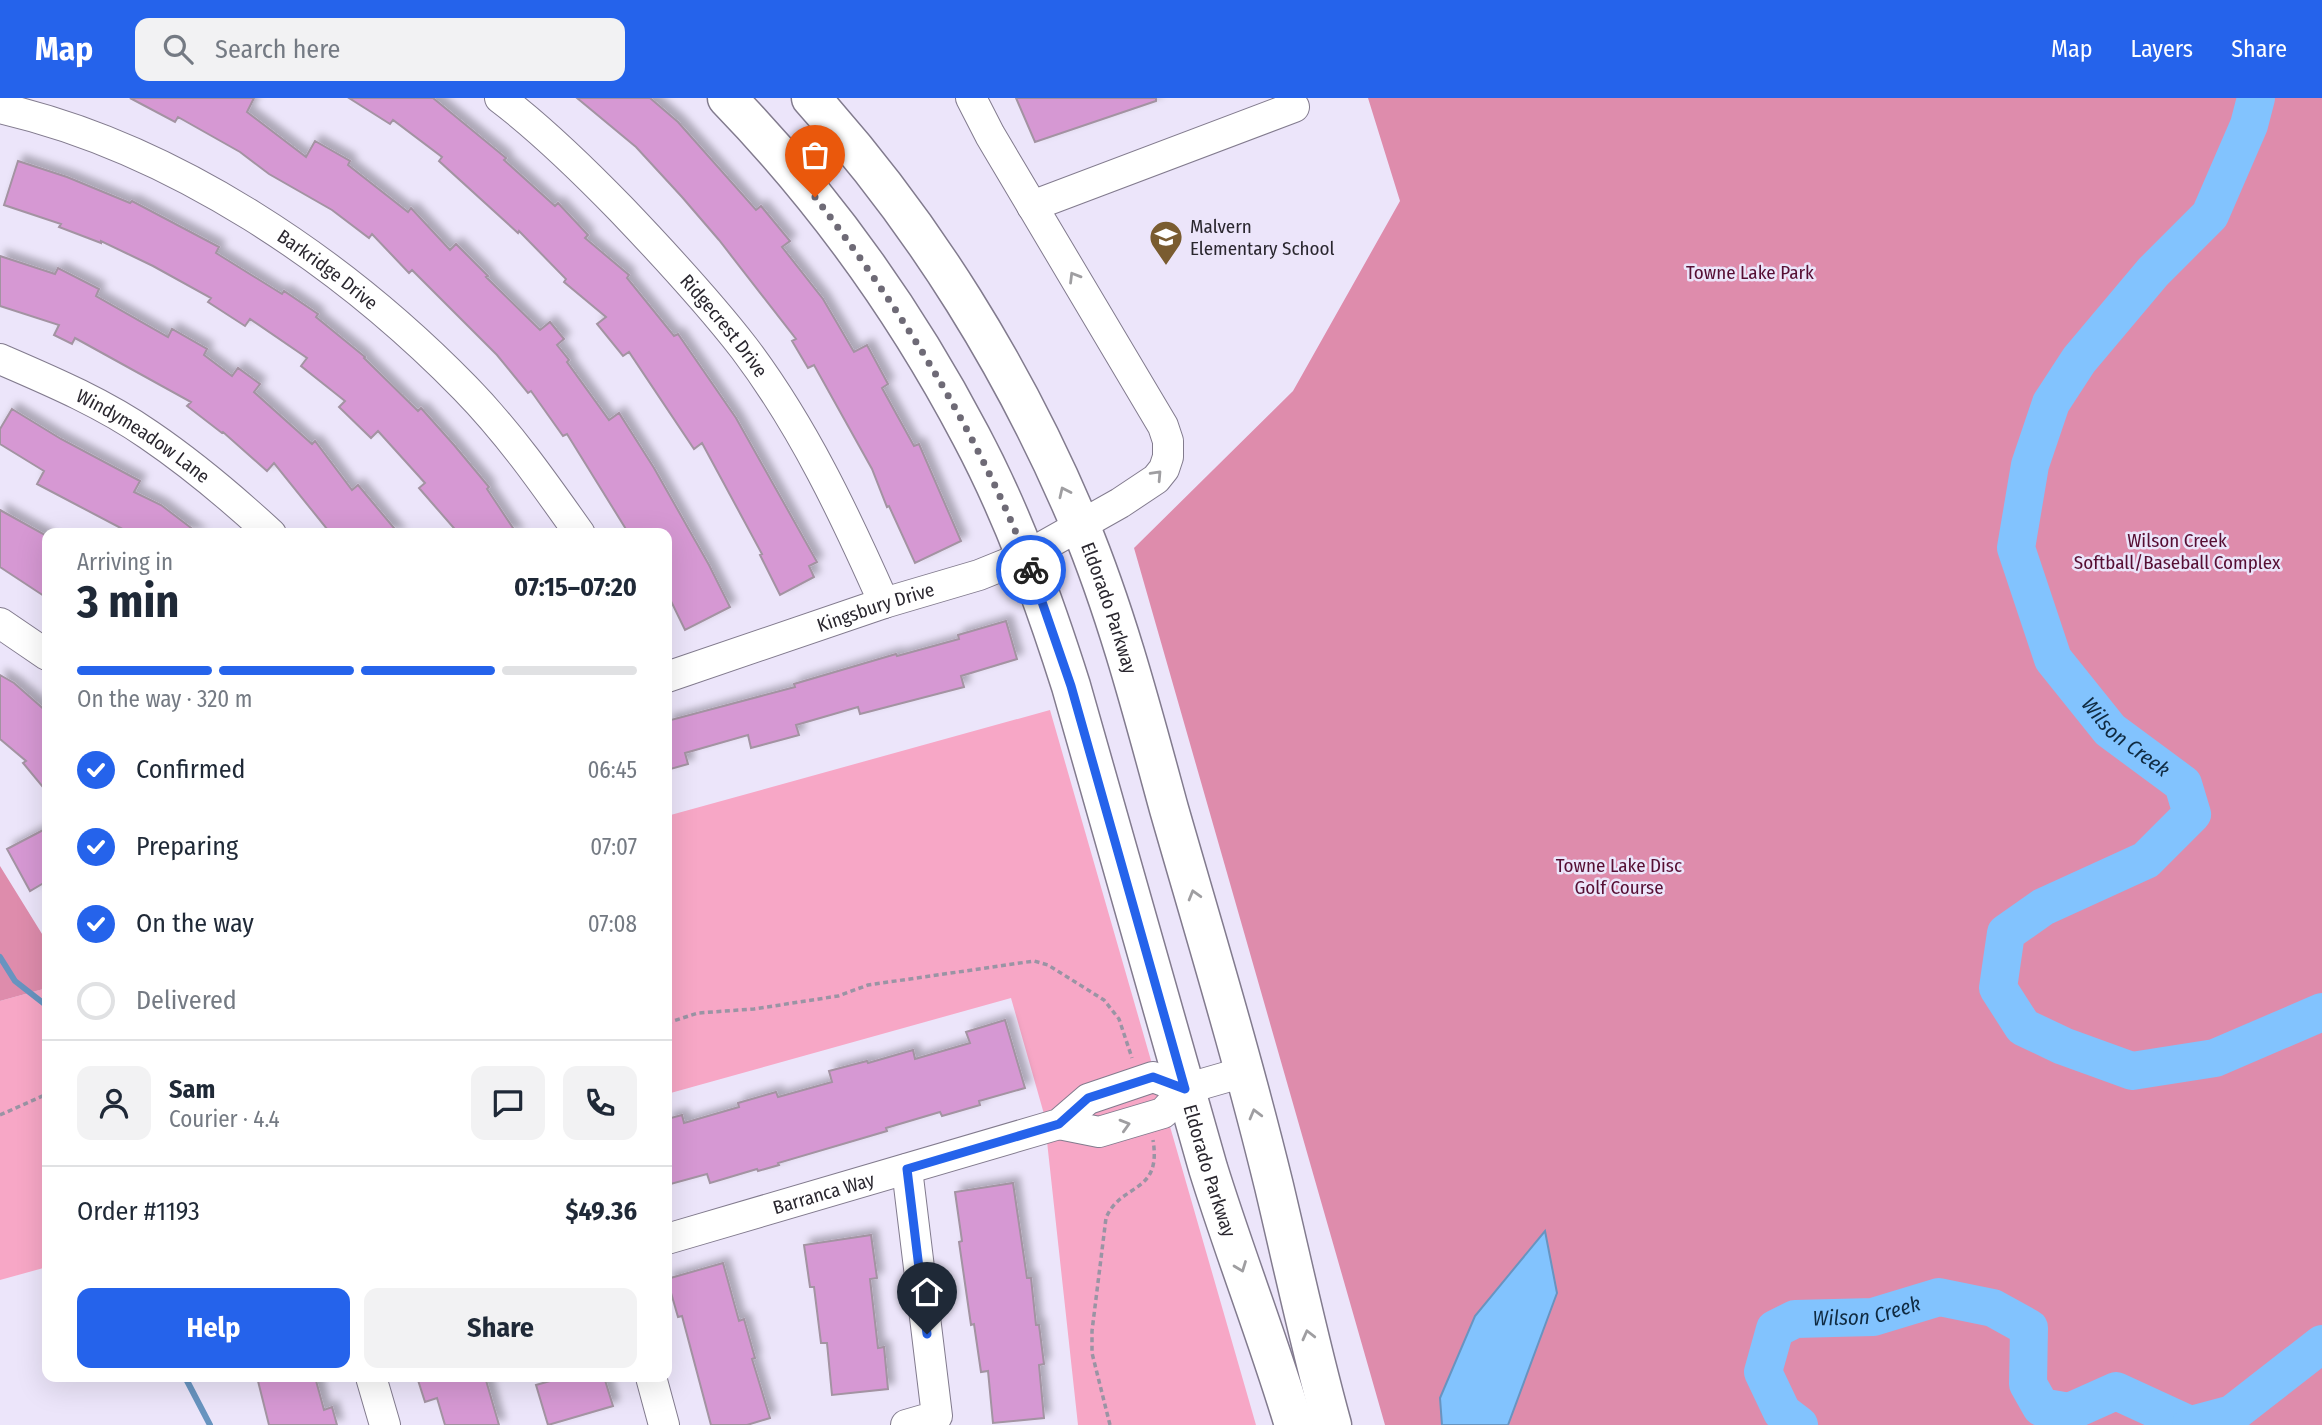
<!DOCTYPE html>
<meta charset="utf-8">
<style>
:root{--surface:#fff;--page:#f2f2f3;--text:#1f2937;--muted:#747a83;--line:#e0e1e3;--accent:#2563eb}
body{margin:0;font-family:"Fira Sans Condensed",sans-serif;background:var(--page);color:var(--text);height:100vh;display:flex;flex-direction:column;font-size:26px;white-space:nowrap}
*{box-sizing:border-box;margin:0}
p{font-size:23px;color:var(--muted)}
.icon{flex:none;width:38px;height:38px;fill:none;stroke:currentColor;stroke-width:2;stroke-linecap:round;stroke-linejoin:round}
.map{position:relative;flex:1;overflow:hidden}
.details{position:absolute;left:42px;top:430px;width:630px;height:854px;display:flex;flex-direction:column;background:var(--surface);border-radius:14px;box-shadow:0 7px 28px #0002}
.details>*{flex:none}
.pin{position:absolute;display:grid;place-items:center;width:60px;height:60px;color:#fff;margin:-72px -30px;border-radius:50% 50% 50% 0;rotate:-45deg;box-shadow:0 0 7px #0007}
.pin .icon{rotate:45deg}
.courier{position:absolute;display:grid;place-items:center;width:70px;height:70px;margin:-35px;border:5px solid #2563eb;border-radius:50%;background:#fff;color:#222;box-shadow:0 2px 9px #0007}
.headline em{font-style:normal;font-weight:700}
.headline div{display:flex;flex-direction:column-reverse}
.headline{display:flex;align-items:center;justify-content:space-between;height:119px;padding:0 35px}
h1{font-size:46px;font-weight:700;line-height:52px}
.bar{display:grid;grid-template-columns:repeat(4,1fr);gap:10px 7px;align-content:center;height:84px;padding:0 35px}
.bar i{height:9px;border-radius:5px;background:var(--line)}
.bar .active{background:var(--accent)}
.bar p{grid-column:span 4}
.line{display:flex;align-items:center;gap:18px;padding:0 35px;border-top:2px solid var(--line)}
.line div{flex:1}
.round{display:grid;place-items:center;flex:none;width:74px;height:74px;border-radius:14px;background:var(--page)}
ol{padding:0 35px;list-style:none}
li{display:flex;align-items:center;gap:21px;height:77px}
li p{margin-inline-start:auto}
li .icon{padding:7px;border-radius:50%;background:var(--accent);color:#fff;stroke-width:4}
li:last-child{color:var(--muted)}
li i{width:38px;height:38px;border:4px solid var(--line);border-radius:50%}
.cta{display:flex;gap:14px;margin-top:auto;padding:14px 35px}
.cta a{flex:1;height:80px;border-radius:14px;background:var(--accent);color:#fff;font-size:28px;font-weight:700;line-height:80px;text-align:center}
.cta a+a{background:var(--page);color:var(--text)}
header{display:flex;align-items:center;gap:42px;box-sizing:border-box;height:98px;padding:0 35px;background:var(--accent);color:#fff}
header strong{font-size:33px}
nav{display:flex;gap:38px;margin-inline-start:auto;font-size:24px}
.search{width:490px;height:63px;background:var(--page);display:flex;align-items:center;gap:18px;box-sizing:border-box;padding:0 24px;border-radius:14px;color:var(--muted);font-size:26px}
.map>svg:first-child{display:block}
.green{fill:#f7a7c6}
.forest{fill:#de8cac}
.water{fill:#82c3fe;stroke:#6894c0;stroke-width:2}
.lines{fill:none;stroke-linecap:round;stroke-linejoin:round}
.stream{stroke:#6894c0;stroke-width:6}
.river{stroke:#82c3fe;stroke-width:38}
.building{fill:#d698d3;stroke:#a393a2;stroke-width:2;filter:url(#shadow)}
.minor-casing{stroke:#827b8e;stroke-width:32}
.major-casing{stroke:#827b8e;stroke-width:41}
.path{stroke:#9a94a4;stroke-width:3.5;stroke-dasharray:5 3.5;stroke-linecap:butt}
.minor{stroke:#fff;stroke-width:30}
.major{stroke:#fff;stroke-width:38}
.oneway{stroke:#9f9ea1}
.done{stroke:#6e6a76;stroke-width:7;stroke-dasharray:0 12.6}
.route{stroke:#2563eb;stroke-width:9}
.labels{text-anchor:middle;stroke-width:5;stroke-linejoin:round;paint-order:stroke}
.poi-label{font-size:19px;fill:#2a272f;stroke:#ece5fa;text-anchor:start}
.street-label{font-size:19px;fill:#2a272f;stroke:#ece5fa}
.park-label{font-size:19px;fill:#560e33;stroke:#ece5fa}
.water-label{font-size:21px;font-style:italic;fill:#102b42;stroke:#ece5fa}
</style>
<header>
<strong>Map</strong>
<div class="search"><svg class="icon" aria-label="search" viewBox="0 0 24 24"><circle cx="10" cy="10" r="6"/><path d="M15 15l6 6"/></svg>Search here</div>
<nav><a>Map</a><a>Layers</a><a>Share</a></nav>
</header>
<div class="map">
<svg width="2322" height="1327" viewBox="0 0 2322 1327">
<defs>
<filter id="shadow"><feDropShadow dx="6" dy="-6" stdDeviation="3.5" flood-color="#0004"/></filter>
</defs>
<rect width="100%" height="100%" fill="#ece5fa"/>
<!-- green -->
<path class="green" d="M1050 612 1256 1327H1078L1044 1016 1011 900 667 996V718Z
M47 890V1169L0 1182V903Z"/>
<!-- forest -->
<path class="forest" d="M1368 0H2322V1327H1385L1134 450 1293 293 1400 103Z
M0 768 47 844V890L0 903Z"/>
<!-- water -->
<path class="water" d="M1545 1133 1557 1195 1508 1327H1442L1440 1300 1475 1218Z"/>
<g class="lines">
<!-- stream -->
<path class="stream" d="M0 859 15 883 47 908
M185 1279 210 1327"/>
<!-- river -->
<g class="river">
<path id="s1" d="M2256 0 2249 27 2210 117 2153 174 2079 262 2051 305 2030 367 2016 450 2053 561 2110 632 2183 686 2192 716 2146 762 2043 809 2006 835 1998 890 2023 929 2063 948 2132 973 2215 960 2322 914"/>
<path id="s2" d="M1799 1327 1782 1314 1763 1274 1775 1231 1795 1221 1873 1219 1939 1199 1993 1210 2029 1230 2028 1286 2041 1309 2069 1314 2116 1293 2190 1327"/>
<path d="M2191 1327 2232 1316 2322 1246"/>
</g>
</g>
<!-- building -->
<path class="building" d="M130 0H254L247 14 306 59 315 43 350 63 348 67 408 114 411 110 450 152 456 146 488 178 486 179 540 232 550 224 564 241 557 247 569 262 567 264 609 322 619 315 654 370 709 467 730 509 685 532 667 495V436H629L567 336 563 338 531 293 528 295 497 257 412 172 409 175 372 136 369 140 332 112 269 76 240 54 178 19 175 24Z
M349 0H433L506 60 504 62 555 108 558 105 588 137 585 140 629 177 627 180 674 238 678 236 736 320 817 464 809 468 814 479 780 497 760 457 762 456 702 345 694 351 629 254 623 258 597 226 606 219 564 184 566 181 519 133 518 135 439 63 442 59 393 22 390 26Z
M577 0H650L678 24 756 112 761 108 790 143 782 149 823 201 854 254 867 247 888 286 882 290 914 348 919 346 961 443 915 465 889 408 887 409 872 371 814 267 808 270 792 243 796 241 719 142 682 99 636 49Z
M1016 0H1156V3L1035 44Z
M18 63 67 79 130 105 132 103 219 149 216 155 282 196 284 193 318 216 316 219 365 259 364 260 418 313 421 310 454 347 489 389 487 391 517 436H459L419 390 425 385 378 333 371 340 339 309 345 303 301 268 307 260 250 221 245 228 208 204 211 200 153 168 101 143V145L59 129 61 126 4 107Z
M0 158 55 176 58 170 99 191 96 198 168 239 172 231 207 251 204 257 232 278 238 270 260 286 254 294 312 346 315 343 352 392 358 387 399 436H331L274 365 267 373 223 334 222 335 187 308 191 304 75 240 72 246 54 237 59 227 0 208Z
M12 311 61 341 140 383 134 394 161 407 199 436H132L37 386 44 373 0 346V331Z
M0 412 47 438V500L0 469Z
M1006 523 1017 561 961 578 964 589 860 616 858 609 796 627 799 637 751 650 748 637 685 655 688 666 667 672V623L795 589 794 586 896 556 897 558 959 541 958 537Z
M0 577 14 585 47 614V694L23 665 26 663 0 641Z
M47 730V783L30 793 7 751Z
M1005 922 1025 990 979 1003 980 1007 942 1018 940 1014 886 1030 887 1033 778 1065 779 1067 758 1073 757 1071 710 1085 707 1076 667 1087V1021L682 1017 684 1025 739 1009 738 1005 776 994 778 999 832 984 829 973 867 963 868 965 913 952 915 961 970 945 966 934Z
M1013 1085 1027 1180H1031L1036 1227H1039L1044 1266 1039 1267 1044 1320 993 1325 988 1273 981 1274 974 1226 971 1227 959 1144 962 1143 955 1094Z
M871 1137 877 1180 870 1181 878 1250 884 1249 888 1291 832 1297 827 1245H821L814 1189H810L804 1147Z
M723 1165 739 1223 744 1221 755 1260 752 1261 770 1320 747 1327H711L682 1218 678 1219 667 1181Z
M257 1279H315L324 1312 332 1309 337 1327H269Z
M417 1279H485L499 1327H445L437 1300 425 1304Z
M564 1279H604L613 1308 548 1327 536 1287Z"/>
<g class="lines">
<defs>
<g id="minor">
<path id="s3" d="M500 0C541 31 585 74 621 111 664 156 706 201 744 250 803 328 845 417 884 505"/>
<path id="s4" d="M0 10C174 50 342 164 465 290 509 335 544 385 580 436"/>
<path d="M1032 108 1294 9"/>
<path id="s5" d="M0 261C51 283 103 305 149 337 193 367 232 400 271 436"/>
<path d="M0 525 47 557"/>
<path id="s6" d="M667 579 884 505 979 477 1026 458 1120 405 1156 381 1164 371 1168 359V343L1163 328 990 37 971 0"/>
<path d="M1059 1026 1099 1034 1163 1015 1185 991 1244 974"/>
<path id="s7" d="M667 1141 1059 1026 1088 1001 1153 979 1185 991"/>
<path d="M371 1279 385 1327"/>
<path d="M651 1279 664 1327"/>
<path d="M906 1327 937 1318 907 1071"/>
</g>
<g id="major">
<path id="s8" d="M727 0C824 100 906 214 971 338 1013 417 1044 503 1071 588L1208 1070C1235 1157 1268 1240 1294 1327"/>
<path id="s9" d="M811 0C924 125 1015 272 1080 427 1118 519 1143 616 1169 711 1205 836 1243 961 1274 1088 1293 1168 1310 1248 1332 1327"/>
</g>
</defs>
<!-- minor casing -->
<use href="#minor" class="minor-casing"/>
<!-- major casing -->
<use href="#major" class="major-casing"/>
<!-- path -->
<path class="path" d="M667 925 698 915 754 911 838 898 868 887 1034 863 1048 867 1104 902 1119 921 1132 960
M0 1017 47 996
M1110 1327 1092 1255V1233L1106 1120C1121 1084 1162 1097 1153 1042"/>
<!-- minor -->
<use href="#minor" class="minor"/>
<!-- major -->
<use href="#major" class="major"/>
</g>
<!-- one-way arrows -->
<defs><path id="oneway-chevron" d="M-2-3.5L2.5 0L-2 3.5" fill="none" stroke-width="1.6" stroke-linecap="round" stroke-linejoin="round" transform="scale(1.75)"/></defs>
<g class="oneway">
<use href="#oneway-chevron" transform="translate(1074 179) rotate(-121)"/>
<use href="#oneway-chevron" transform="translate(1157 377) rotate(-47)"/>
<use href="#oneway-chevron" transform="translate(1064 394) rotate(-115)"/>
<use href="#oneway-chevron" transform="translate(1194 797) rotate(-106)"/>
<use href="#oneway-chevron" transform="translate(1255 1016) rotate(-105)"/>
<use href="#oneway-chevron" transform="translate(1125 1027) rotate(-16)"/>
<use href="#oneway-chevron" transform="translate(1241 1169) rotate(69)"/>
<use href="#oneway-chevron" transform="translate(1308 1237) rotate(-104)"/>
</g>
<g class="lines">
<!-- done -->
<path class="done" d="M815 99C903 214 979 336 1031 472"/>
<!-- route -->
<path class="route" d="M927 1236 907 1071 1059 1026 1088 1000 1153 979 1185 991 1071 588 1031 472"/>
</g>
<!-- icons -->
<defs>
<symbol id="school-pin" viewBox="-11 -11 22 30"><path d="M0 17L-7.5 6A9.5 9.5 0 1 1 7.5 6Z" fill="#7a5c30" stroke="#ece5fa"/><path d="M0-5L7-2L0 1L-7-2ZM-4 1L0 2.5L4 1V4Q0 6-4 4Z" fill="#fff"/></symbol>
</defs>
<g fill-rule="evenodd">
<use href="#school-pin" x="1147" y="120" width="38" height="52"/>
</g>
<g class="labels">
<!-- poi labels -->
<g class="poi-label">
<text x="1190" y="135">Malvern<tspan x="1190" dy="22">Elementary School</tspan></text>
</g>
<!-- street labels -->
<g class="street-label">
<text dy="7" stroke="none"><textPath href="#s4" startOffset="368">Barkridge Drive</textPath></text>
<text dy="7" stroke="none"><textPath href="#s3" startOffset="320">Ridgecrest Drive</textPath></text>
<text dy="7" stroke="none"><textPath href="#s5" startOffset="163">Windymeadow Lane</textPath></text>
<text dy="7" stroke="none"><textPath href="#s6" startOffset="220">Kingsbury Drive</textPath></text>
<text dy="7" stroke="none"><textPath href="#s9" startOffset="595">Eldorado Parkway</textPath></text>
<text dy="7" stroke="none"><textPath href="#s8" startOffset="1192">Eldorado Parkway</textPath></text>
<text dy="7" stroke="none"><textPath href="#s7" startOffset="163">Barranca Way</textPath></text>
</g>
<!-- park labels -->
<g class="park-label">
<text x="1750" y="181">Towne Lake Park</text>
<text x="2177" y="449">Wilson Creek<tspan x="2177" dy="22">Softball/Baseball Complex</tspan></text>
<text x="1619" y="774">Towne Lake Disc<tspan x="1619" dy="22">Golf Course</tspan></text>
</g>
<!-- water labels -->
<g class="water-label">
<text dy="7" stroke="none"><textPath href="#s1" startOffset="747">Wilson Creek</textPath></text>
<text dy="7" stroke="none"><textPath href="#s2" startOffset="205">Wilson Creek</textPath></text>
</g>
</g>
</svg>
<div class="pin" style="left:815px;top:99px;background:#ea580c"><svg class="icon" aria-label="bag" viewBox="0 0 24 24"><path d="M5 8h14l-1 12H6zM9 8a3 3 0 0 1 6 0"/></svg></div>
<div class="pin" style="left:927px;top:1236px;background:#1f2937"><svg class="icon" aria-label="home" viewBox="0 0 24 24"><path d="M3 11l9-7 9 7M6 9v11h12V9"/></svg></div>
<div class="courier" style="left:1031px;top:472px"><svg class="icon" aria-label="bike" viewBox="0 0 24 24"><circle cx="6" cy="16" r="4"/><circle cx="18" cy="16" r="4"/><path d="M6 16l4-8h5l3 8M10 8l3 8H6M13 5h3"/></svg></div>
<section class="details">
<div class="headline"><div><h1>3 min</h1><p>Arriving in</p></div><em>07:15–07:20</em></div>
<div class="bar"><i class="active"></i><i class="active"></i><i class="active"></i><i></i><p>On the way · 320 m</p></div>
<ol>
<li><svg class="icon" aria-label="check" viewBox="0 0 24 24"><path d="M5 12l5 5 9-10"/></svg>Confirmed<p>06:45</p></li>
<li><svg class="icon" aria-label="check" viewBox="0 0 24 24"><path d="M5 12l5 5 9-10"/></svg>Preparing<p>07:07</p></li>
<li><svg class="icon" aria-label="check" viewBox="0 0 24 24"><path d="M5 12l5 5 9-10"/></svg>On the way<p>07:08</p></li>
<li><i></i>Delivered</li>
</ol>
<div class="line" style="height:126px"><a class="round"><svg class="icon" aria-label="person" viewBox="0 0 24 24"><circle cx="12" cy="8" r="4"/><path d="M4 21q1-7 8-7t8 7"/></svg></a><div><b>Sam</b><p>Courier · 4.4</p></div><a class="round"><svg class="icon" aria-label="chat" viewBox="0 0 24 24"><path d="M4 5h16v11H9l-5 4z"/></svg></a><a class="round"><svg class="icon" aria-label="phone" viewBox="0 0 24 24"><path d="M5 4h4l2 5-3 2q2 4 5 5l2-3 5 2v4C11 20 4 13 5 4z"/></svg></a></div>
<div class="line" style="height:91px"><div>Order #1193</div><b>$49.36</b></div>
<div class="cta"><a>Help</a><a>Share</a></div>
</section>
</div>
